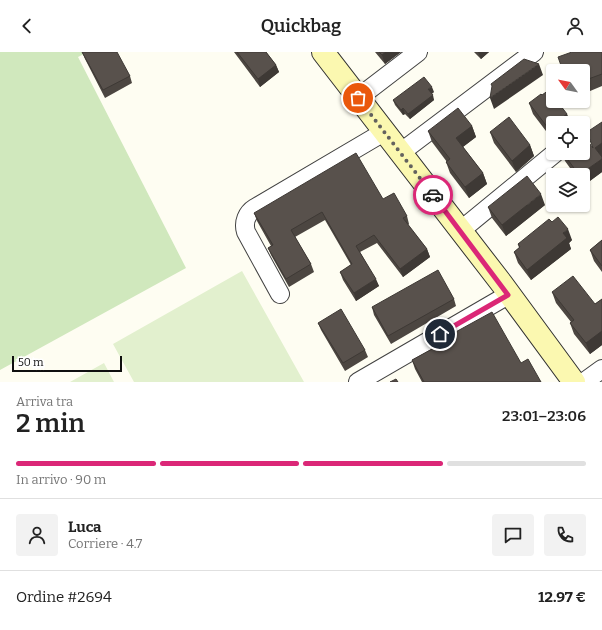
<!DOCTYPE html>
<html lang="it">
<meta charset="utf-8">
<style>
:root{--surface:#fff;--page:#f2f2f2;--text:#222;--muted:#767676;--line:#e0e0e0;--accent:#db2777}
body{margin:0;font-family:Bitter,serif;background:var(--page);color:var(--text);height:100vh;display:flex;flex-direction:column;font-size:15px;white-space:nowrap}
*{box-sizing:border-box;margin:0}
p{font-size:13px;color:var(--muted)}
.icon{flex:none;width:22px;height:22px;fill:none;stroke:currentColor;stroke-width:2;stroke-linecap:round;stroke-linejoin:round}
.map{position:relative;height:330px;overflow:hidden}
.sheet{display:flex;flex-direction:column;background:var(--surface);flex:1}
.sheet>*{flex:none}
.needle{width:26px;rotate:303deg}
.buttons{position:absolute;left:546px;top:12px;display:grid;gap:8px}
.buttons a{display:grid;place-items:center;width:44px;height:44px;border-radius:4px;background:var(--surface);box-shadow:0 1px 3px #0004;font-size:20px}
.scale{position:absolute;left:12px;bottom:10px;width:110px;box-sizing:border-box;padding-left:4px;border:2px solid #0f0f0f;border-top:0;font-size:11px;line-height:14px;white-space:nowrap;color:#0f0f0f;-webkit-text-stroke:3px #fff;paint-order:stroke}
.pin{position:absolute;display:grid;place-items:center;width:34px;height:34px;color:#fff;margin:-17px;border:2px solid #fff;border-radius:50%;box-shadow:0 1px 4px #0007}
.courier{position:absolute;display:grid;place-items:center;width:40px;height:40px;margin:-20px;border:3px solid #db2777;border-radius:50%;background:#fff;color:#222;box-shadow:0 1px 5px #0007}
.head em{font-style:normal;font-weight:600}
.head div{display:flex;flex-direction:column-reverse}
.head{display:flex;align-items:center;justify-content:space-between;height:68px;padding:0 16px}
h1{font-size:26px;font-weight:600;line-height:30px}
.bar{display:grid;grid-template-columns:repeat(4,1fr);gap:6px 4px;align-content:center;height:48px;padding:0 16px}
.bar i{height:5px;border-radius:3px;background:var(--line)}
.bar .active{background:var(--accent)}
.bar p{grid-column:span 4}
.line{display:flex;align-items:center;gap:10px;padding:0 16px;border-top:1px solid var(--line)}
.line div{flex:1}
.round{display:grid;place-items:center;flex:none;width:42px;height:42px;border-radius:4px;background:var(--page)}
header{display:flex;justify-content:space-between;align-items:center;height:52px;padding:0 16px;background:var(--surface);font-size:18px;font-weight:600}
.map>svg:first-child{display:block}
.green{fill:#d0e8bd}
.pitch{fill:#e2f0ce}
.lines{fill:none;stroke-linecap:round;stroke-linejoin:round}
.street-casing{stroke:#424242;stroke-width:20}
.secondary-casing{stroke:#313131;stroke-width:24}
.street{stroke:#fff;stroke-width:18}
.secondary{stroke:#fbf8b0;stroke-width:22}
.wall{fill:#4c4641}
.shaded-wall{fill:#3e3935}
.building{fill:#58514c;stroke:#3e3935}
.done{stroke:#63625e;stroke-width:4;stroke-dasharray:0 7.2}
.route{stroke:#db2777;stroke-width:5}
</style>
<header><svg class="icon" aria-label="back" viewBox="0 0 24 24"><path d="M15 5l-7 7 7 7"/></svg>Quickbag<svg class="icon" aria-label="person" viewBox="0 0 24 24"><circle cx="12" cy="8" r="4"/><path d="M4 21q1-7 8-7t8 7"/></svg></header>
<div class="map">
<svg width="602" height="330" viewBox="0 0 602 330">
<rect width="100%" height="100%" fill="#fefdf2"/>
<!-- green -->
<path class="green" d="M0 0H88L78 5 186 216 0 318Z"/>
<!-- pitch -->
<path class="pitch" d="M242 219 304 330H134L113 292Z
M104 311 114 330H70Z"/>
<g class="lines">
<defs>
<path id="street" d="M358 46 418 0
M400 101 534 0
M460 179 555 101
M280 242 246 180C243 170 247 161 255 156L384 80
M358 330 508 243
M584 330 602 317"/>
<path id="secondary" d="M323 0 502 232 574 330"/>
</defs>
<!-- street casing -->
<use href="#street" class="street-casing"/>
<!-- secondary casing -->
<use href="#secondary" class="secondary-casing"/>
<!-- street -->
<use href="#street" class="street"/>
<!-- secondary -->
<use href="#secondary" class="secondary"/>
</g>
<!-- wall -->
<path class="wall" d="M82 0 130 24 132 31 105 46 85 7Z
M234 0H266L276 13 279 20 260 35Z
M375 0H401L385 12Z
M474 0H489L481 7Z
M602 0V34L583 42V19Z
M434 40 431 42 434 48 410 67 405 62 403 63 395 53 393 48Z
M529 51 567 62 570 71H553L552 87 533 62Z
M602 70V120L583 134V123H575L565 109 562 101H583L593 96Z
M472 74 476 85 463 95 483 121 487 132 469 146 450 121 446 110H447L432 90 428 79Z
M490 80 530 93 534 104 516 120 494 91Z
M383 147 407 164 409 172 408 173 427 197 430 205 403 225 377 191 360 200 379 234 356 249 343 228 340 220 351 213 325 168 295 185 311 212 314 220 289 235 271 203 268 196 271 194 257 169 254 161Z
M545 153 506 184 492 166 488 155Z
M552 170 572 188 569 191 571 197 531 228 518 211 514 200 519 196 518 192Z
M602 188V220L594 209 590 198Z
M552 240 595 252 602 247V293L590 302 574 282 570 271 571 270 556 251Z
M454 247 456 254 391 292 374 263 372 255Z
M318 271 365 298 368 305 345 319 321 278Z
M452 282 521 311 541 330H422L415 317 412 308 453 285Z"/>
<!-- shaded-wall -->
<path class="shaded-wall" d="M386 0H401L385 12 382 3Z
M478 0H489L481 7Z
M539 12 543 23 494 57 490 46Z
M276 13 279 20 260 35 258 27Z
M432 35 434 40 430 43 428 37Z
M433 43 434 48 410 67 408 62Z
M403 56 405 62 403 63 401 58Z
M567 62 570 71H555Z
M553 73V87H552L548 76Z
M472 74 476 85 460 97 456 86Z
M602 91V105L595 96Z
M530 93 534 104 516 120 512 109Z
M602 107V120L583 134V123H580Z
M483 121 487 132 469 146 465 135Z
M541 142 545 153 506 184 502 173Z
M568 177 572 188 569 191 571 197 531 228 527 218 563 181Z
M427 197 430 205 403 225 400 217Z
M376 227 379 234 356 249 354 241Z
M602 279V293L590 302 586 291Z"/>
<!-- building -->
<path class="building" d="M82 0H117L130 24 103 38Z
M237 0H266L276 13 258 27Z
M379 0H386L382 3Z
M572 0H602V22L583 29V19H563L558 5Z
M524 7 539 12 490 46 492 34 491 32Z
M424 25 432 35 428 37 433 43 408 62 403 56 401 58 393 48Z
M549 38 553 44V49H557L567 62 555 71H553V73L548 76 529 51 541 42 542 43Z
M458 56 472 74 456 86 483 121 465 135 446 110 450 107 428 79Z
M509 65 530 93 512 109 490 80Z
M602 70V91L595 96 602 105V107L579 123 563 101H583V83L593 96 587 80Z
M356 101 383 147 394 141 407 164 403 166 427 197 400 217 374 183 356 194 376 227 354 241 340 220 352 212 322 160 291 178 311 212 286 227 268 196 273 193 254 161Z
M527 124 541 142 502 173 488 155Z
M558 165 568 177 563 181 567 186 527 218 514 200 520 195 518 192 549 167 552 170Z
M602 188V214L590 198Z
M438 218 454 247 388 284 372 255Z
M573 224 595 252 602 247V279L586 291 570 271 574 268 552 240Z
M341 257 365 298 343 311 318 271Z
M492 260 521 311 528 307 541 330H424L412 308 454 285 452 282Z
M396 327 398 330H390Z"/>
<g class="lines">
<!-- done -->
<path class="done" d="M358 46 433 143"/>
<!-- route -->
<path class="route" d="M433 143 508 243 440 282"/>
</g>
</svg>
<div class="buttons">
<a><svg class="needle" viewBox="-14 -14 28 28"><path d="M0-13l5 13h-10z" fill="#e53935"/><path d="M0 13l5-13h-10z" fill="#767676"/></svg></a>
<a><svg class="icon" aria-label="locate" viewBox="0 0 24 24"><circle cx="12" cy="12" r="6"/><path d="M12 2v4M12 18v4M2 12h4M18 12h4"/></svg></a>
<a><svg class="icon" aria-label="layers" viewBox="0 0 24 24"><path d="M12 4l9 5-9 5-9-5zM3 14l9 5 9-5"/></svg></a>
</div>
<div class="scale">50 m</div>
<div class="pin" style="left:358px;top:46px;background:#ea580c"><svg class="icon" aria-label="bag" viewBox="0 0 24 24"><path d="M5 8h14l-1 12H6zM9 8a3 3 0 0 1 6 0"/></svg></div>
<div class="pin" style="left:440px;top:282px;background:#1f2937"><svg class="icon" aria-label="home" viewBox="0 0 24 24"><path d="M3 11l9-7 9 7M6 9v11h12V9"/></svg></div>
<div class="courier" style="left:433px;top:143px"><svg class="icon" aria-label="car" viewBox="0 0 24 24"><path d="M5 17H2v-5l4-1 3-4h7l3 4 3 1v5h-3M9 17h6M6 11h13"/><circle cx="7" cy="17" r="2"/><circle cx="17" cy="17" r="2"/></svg></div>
</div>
<section class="sheet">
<div class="head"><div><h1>2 min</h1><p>Arriva tra</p></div><em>23:01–23:06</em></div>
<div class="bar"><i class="active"></i><i class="active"></i><i class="active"></i><i></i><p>In arrivo · 90 m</p></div>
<div class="line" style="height:72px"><a class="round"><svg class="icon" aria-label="person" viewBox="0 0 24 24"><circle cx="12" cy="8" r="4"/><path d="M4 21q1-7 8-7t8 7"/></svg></a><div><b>Luca</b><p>Corriere · 4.7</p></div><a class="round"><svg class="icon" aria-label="chat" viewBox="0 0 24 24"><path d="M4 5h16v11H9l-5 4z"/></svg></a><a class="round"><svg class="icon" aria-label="phone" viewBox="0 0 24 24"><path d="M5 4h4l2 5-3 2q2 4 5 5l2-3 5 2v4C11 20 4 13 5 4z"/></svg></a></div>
<div class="line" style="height:52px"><div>Ordine #2694</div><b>12.97 €</b></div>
</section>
